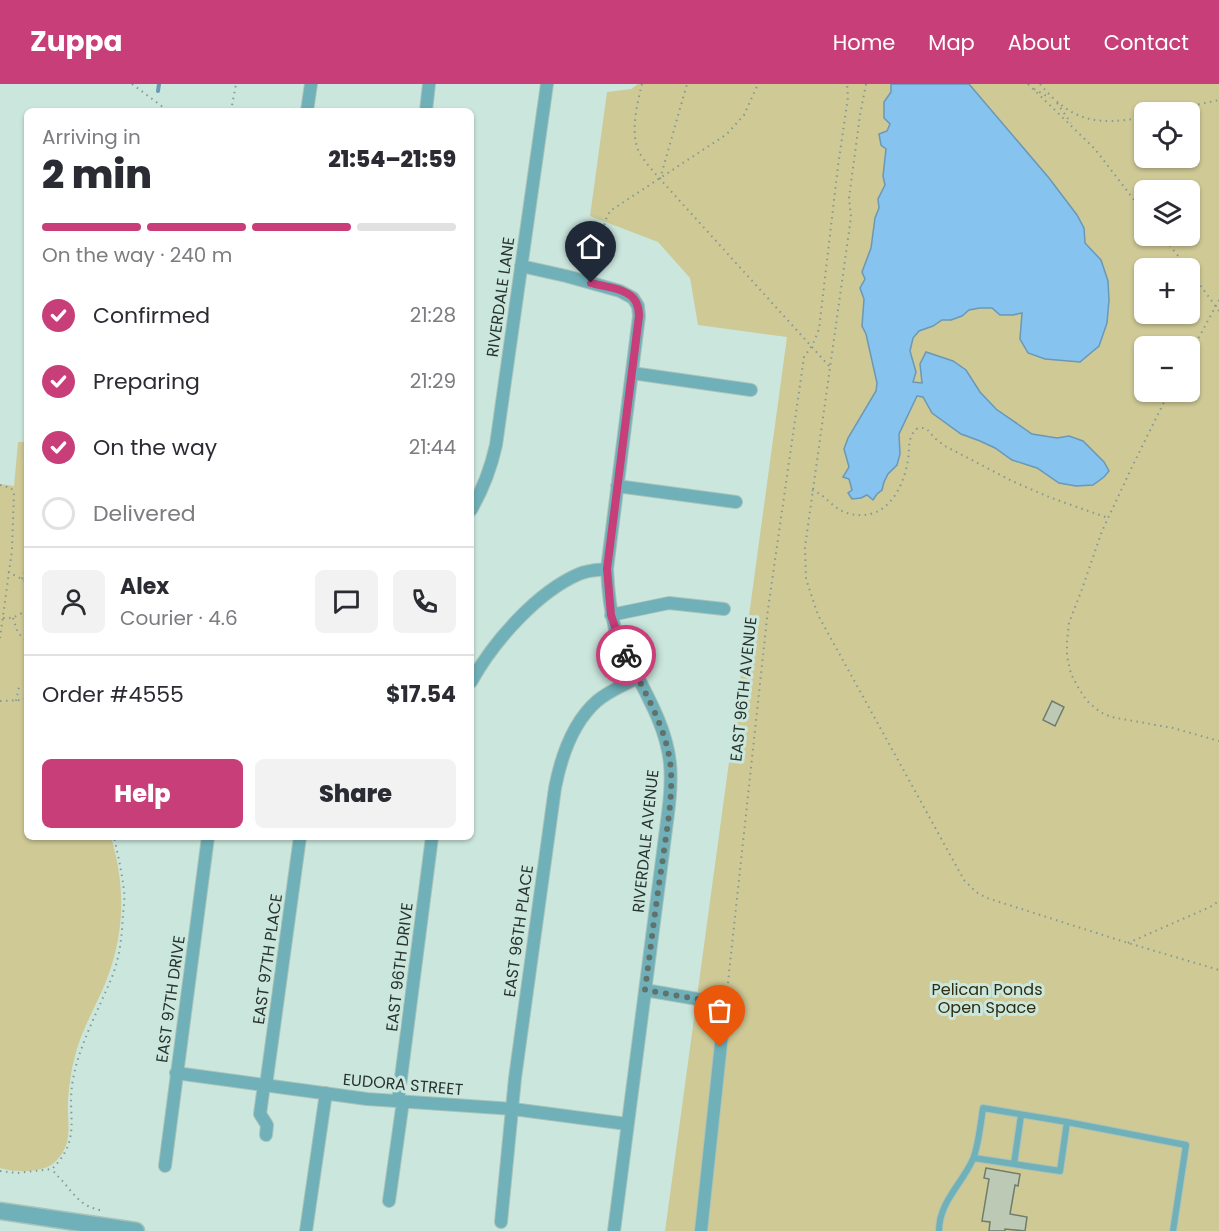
<!DOCTYPE html>
<meta charset="utf-8">
<style>
:root{--surface:#fff;--page:#f2f2f3;--text:#2b2b33;--muted:#7c7c81;--line:#e1e1e2;--accent:#c73e78}
body{margin:0;font-family:Poppins,sans-serif;background:var(--page);color:var(--text);height:100vh;display:flex;flex-direction:column;font-size:22px;white-space:nowrap}
*{box-sizing:border-box;margin:0}
p{font-size:20px;color:var(--muted)}
.icon{flex:none;width:33px;height:33px;fill:none;stroke:currentColor;stroke-width:2;stroke-linecap:round;stroke-linejoin:round}
.map{position:relative;flex:1;overflow:hidden}
.side{position:absolute;left:24px;top:24px;width:450px;height:732px;display:flex;flex-direction:column;background:var(--surface);border-radius:9px;box-shadow:0 2px 4px #0004}
.side>*{flex:none}
.tools{position:absolute;left:1134px;top:18px;display:grid;gap:12px}
.tools a{display:grid;place-items:center;width:66px;height:66px;border-radius:9px;background:var(--surface);box-shadow:0 2px 4px #0004;font-size:30px}
.pin{position:absolute;display:grid;place-items:center;width:51px;height:51px;color:#fff;margin:-62px -26px;border-radius:50% 50% 50% 0;rotate:-45deg;box-shadow:0 0 6px #0007}
.pin .icon{rotate:45deg}
.courier{position:absolute;display:grid;place-items:center;width:60px;height:60px;margin:-30px;border:4px solid #c73e78;border-radius:50%;background:#fff;color:#222;box-shadow:0 2px 8px #0007}
.summary em{font-style:normal;font-weight:800}
.summary div{display:flex;flex-direction:column-reverse}
.summary{display:flex;align-items:center;justify-content:space-between;height:102px;padding:0 18px}
h1{font-size:39px;font-weight:800;line-height:45px}
.bar{display:grid;grid-template-columns:repeat(4,1fr);gap:9px 6px;align-content:center;height:72px;padding:0 18px}
.bar i{height:8px;border-radius:4px;background:var(--line)}
.bar .current{background:var(--accent)}
.bar p{grid-column:span 4}
.line{display:flex;align-items:center;gap:15px;padding:0 18px;border-top:2px solid var(--line)}
.line div{flex:1}
.round{display:grid;place-items:center;flex:none;width:63px;height:63px;border-radius:9px;background:var(--page)}
ol{padding:0 18px;list-style:none}
li{display:flex;align-items:center;gap:18px;height:66px}
li p{margin-inline-start:auto}
li .icon{padding:6px;border-radius:50%;background:var(--accent);color:#fff;stroke-width:4}
li:last-child{color:var(--muted)}
li i{width:33px;height:33px;border:3px solid var(--line);border-radius:50%}
.cta{display:flex;gap:12px;margin-top:auto;padding:12px 18px}
.cta a{flex:1;height:69px;border-radius:9px;background:var(--accent);color:#fff;font-size:24px;font-weight:800;line-height:69px;text-align:center}
.cta a+a{background:var(--page);color:var(--text)}
header{display:flex;align-items:center;gap:36px;box-sizing:border-box;height:84px;padding:0 30px;background:var(--accent);color:#fff}
header strong{font-size:28px}
nav{display:flex;gap:33px;margin-inline-start:auto;font-size:21px}
.map>svg:first-child{display:block}
.green{fill:#cfc996;fill-rule:evenodd}
.water{fill:#86c3ee;stroke:#6a98b5;stroke-width:1.5}
.lines{fill:none;stroke-linecap:round;stroke-linejoin:round}
.stream{stroke:#6a98b5;stroke-width:4}
.building{fill:#bbc9b5;stroke:#707d6b;stroke-width:1.5}
.service-casing{stroke:#aac3ba;stroke-width:8}
.minor-casing{stroke:#aac3ba;stroke-width:14}
.tertiary-casing{stroke:#aac3ba;stroke-width:19}
.path{stroke:#849992;stroke-width:2;stroke-dasharray:1.5 4.5;stroke-linecap:butt}
.service{stroke:#70b0b8;stroke-width:6}
.minor{stroke:#70b0b8;stroke-width:12}
.tertiary{stroke:#70b0b8;stroke-width:16}
.done{stroke:#61726c;stroke-width:6;stroke-dasharray:0 10.8}
.route{stroke:#c73e78;stroke-width:8}
.labels{text-anchor:middle;stroke-width:6;stroke-linejoin:round;paint-order:stroke}
.street-label{font-size:16px;fill:#28332f;stroke:#cbe7dd}
.park-label{font-size:16px;fill:#302c0d;stroke:#cbe7dd}
</style>
<header>
<strong>Zuppa</strong>
<nav><a>Home</a><a>Map</a><a>About</a><a>Contact</a></nav>
</header>
<div class="map">
<svg width="1219" height="1147" viewBox="0 0 1219 1147">
<rect width="100%" height="100%" fill="#cbe7dd"/>
<!-- green -->
<path class="green" d="M638 0H1219V1147H665L787 253 698 241 690 194 658 158 590 132 607 8 631 5ZM1144 28H1190V74H1144ZM1144 106H1190V152H1144ZM1144 184H1190V230H1144ZM1144 262H1190V308H1144Z
M18 358H27V753H111C126 804 125 850 105 900 95 924 81 947 75 972 71 986 69 1002 68 1017 67 1040 74 1059 56 1077 46 1089 14 1089 0 1084V400L14 402Z"/>
<!-- water -->
<path class="water" d="M891 0H969L1049 94 1077 131 1084 144 1085 159 1101 176 1108 197 1109 216 1107 239 1099 262 1080 278 1045 275 1028 269 1020 255 1022 229 1013 231H1000L992 224H980L969 226 962 232 951 236H942L933 242 919 247 913 254 910 267 916 288 913 298 922 299 920 280 926 268 953 277 966 286 980 308 996 325 1032 350 1057 354 1069 352 1083 357 1104 378 1109 387 1104 393 1093 401 1076 402 1059 399 1037 384 1012 376 995 364 980 357 961 350 932 329 923 313 917 312 899 350 900 370 897 381 888 390 884 398 882 406 877 410 873 416 867 411 861 414 852 415 848 409 852 406 849 395 843 393 849 383 844 365 848 354 876 307 877 299 866 250 862 242 864 215 860 204 865 195 862 188 871 164 875 134 879 124 878 115 885 101 883 92 886 65 881 61 879 50 887 47 890 40 884 34V18L891 8Z"/>
<g class="lines">
<!-- stream -->
<path class="stream" d="M158 7 159 0"/>
</g>
<!-- building -->
<path class="building" d="M1052 617 1064 623 1055 642 1043 636Z
M986 1084 1020 1090 1018 1102 1015 1101 1010 1130 1027 1133 1025 1147 1005 1145V1147H989L990 1138 982 1137 989 1095 984 1094Z"/>
<g class="lines">
<defs>
<path id="service" d="M1067 1038 1186 1061 1173 1147
M1014 1080 1021 1031
M939 1147C939 1118 962 1100 973 1075 978 1064 981 1037 983 1024L1067 1038 1060 1087 974 1074"/>
<path id="minor" d="M307 27 311 0
M426 27 429 0
M521 182 566 192 620 207 633 214 638 222 639 232 607 485C608 505 610 526 615 545 632 590 665 631 670 679 672 701 669 723 666 745L614 1147
M632 289 751 306
M617 402 736 418
M471 426C483 405 491 384 496 361L547 0
M611 531 669 519 724 525
M471 598C493 558 537 508 579 490 588 486 597 486 607 485
M645 906 709 917 720 927 723 941 701 1147
M176 989 367 1015 513 1025 627 1040
M264 1001 260 1030 267 1041 266 1051
M266 1001 300 753
M398 1017 432 753
M165 1082 208 753
M389 1117 403 1017
M501 1138 515 994 555 704C561 673 572 639 597 617 609 607 624 601 637 594
M306 1147 326 1009"/>
<path id="tertiary" d="M0 1127 136 1147"/>
</defs>
<!-- service casing -->
<use href="#service" class="service-casing"/>
<!-- minor casing -->
<use href="#minor" class="minor-casing"/>
<!-- tertiary casing -->
<use href="#tertiary" class="tertiary-casing"/>
<!-- path -->
<path class="path" d="M132 0 163 23 165 27
M642 0C637 21 630 48 639 68 644 77 653 87 660 95L830 283
M866 0 860 31 849 114 851 133 805 463 806 495 818 531 964 796 976 808 987 814 1128 859 1219 886
M1028 0 1095 65 1144 129
M1040 0C1072 38 1097 42 1144 33
M1034 5 1050 14
M1057 19 1071 39
M231 27 236 0
M1163 28 1219 16
M660 95 687 0
M1162 152 1188 184
M591 187 606 135 610 127 727 50 744 31 758 0
M1190 187 1219 227
M1190 270 1219 216
M1169 308 1132 383 1102 447 1082 505 1069 539 1067 557V572L1071 590 1079 605 1087 617 1100 628 1111 633 1173 644 1219 657
M0 401 11 404 14 408 12 466 0 554
M812 406C826 411 833 425 847 429 884 440 903 407 908 376 910 364 907 355 916 345 929 341 928 349 937 356 939 358 943 360 945 362L1012 397 1049 413 1108 434
M8 488 24 496 27 501
M22 495 27 483
M3 534C13 535 20 531 27 525
M13 534 18 549 27 557
M0 617 21 616 27 614
M16 617 19 603
M1128 859 1210 823 1219 817
M726 917 768 525 804 273 813 260 819 245 838 82 848 13 847 0
M0 1087 17 1089 52 1085
M100 1126C83 1123 75 1112 65 1100 61 1095 56 1091 52 1085 83 1054 66 1032 73 995 80 959 98 927 112 893 120 873 122 851 123 830 124 822 125 814 124 807 122 789 118 771 114 753"/>
<!-- service -->
<use href="#service" class="service"/>
<!-- minor -->
<use href="#minor" class="minor"/>
<!-- tertiary -->
<use href="#tertiary" class="tertiary"/>
</g>
<g class="lines">
<!-- done -->
<path class="done" d="M626 571C643 605 664 639 670 677 674 709 667 743 663 774 656 818 651 862 645 906L709 917 720 927 723 941 720 963"/>
<!-- route -->
<path class="route" d="M591 199C604 203 629 204 636 218 638 222 639 227 639 232L607 485 611 531 619 555 626 571"/>
</g>
<g class="labels">
<!-- street labels -->
<g class="street-label">
<text transform="translate(500 213) rotate(-82)" y="6">RIVERDALE LANE</text>
<text transform="translate(743 605) rotate(-84)" y="6">EAST 96TH AVENUE</text>
<text transform="translate(645 757) rotate(-84)" y="6">RIVERDALE AVENUE</text>
<text transform="translate(518 847) rotate(-82)" y="6">EAST 96TH PLACE</text>
<text transform="translate(267 875) rotate(-82)" y="6">EAST 97TH PLACE</text>
<text transform="translate(399 883) rotate(-83)" y="6">EAST 96TH DRIVE</text>
<text transform="translate(170 915) rotate(-82)" y="6">EAST 97TH DRIVE</text>
<text transform="translate(403 1000) rotate(5)" y="6">EUDORA STREET</text>
</g>
<!-- park labels -->
<g class="park-label">
<text x="987" y="911">Pelican Ponds<tspan x="987" dy="18">Open Space</tspan></text>
</g>
</g>
</svg>
<div class="tools">
<a><svg class="icon" aria-label="locate" viewBox="0 0 24 24"><circle cx="12" cy="12" r="6"/><path d="M12 2v4M12 18v4M2 12h4M18 12h4"/></svg></a>
<a><svg class="icon" aria-label="layers" viewBox="0 0 24 24"><path d="M12 4l9 5-9 5-9-5zM3 14l9 5 9-5"/></svg></a>
<a>+</a>
<a>−</a>
</div>
<div class="pin" style="left:720px;top:963px;background:#ea580c"><svg class="icon" aria-label="bag" viewBox="0 0 24 24"><path d="M5 8h14l-1 12H6zM9 8a3 3 0 0 1 6 0"/></svg></div>
<div class="pin" style="left:591px;top:199px;background:#1f2937"><svg class="icon" aria-label="home" viewBox="0 0 24 24"><path d="M3 11l9-7 9 7M6 9v11h12V9"/></svg></div>
<div class="courier" style="left:626px;top:571px"><svg class="icon" aria-label="bike" viewBox="0 0 24 24"><circle cx="6" cy="16" r="4"/><circle cx="18" cy="16" r="4"/><path d="M6 16l4-8h5l3 8M10 8l3 8H6M13 5h3"/></svg></div>
<section class="side">
<div class="summary"><div><h1>2 min</h1><p>Arriving in</p></div><em>21:54–21:59</em></div>
<div class="bar"><i class="current"></i><i class="current"></i><i class="current"></i><i></i><p>On the way · 240 m</p></div>
<ol>
<li><svg class="icon" aria-label="check" viewBox="0 0 24 24"><path d="M5 12l5 5 9-10"/></svg>Confirmed<p>21:28</p></li>
<li><svg class="icon" aria-label="check" viewBox="0 0 24 24"><path d="M5 12l5 5 9-10"/></svg>Preparing<p>21:29</p></li>
<li><svg class="icon" aria-label="check" viewBox="0 0 24 24"><path d="M5 12l5 5 9-10"/></svg>On the way<p>21:44</p></li>
<li><i></i>Delivered</li>
</ol>
<div class="line" style="height:108px"><a class="round"><svg class="icon" aria-label="person" viewBox="0 0 24 24"><circle cx="12" cy="8" r="4"/><path d="M4 21q1-7 8-7t8 7"/></svg></a><div><b>Alex</b><p>Courier · 4.6</p></div><a class="round"><svg class="icon" aria-label="chat" viewBox="0 0 24 24"><path d="M4 5h16v11H9l-5 4z"/></svg></a><a class="round"><svg class="icon" aria-label="phone" viewBox="0 0 24 24"><path d="M5 4h4l2 5-3 2q2 4 5 5l2-3 5 2v4C11 20 4 13 5 4z"/></svg></a></div>
<div class="line" style="height:78px"><div>Order #4555</div><b>$17.54</b></div>
<div class="cta"><a>Help</a><a>Share</a></div>
</section>
</div>
